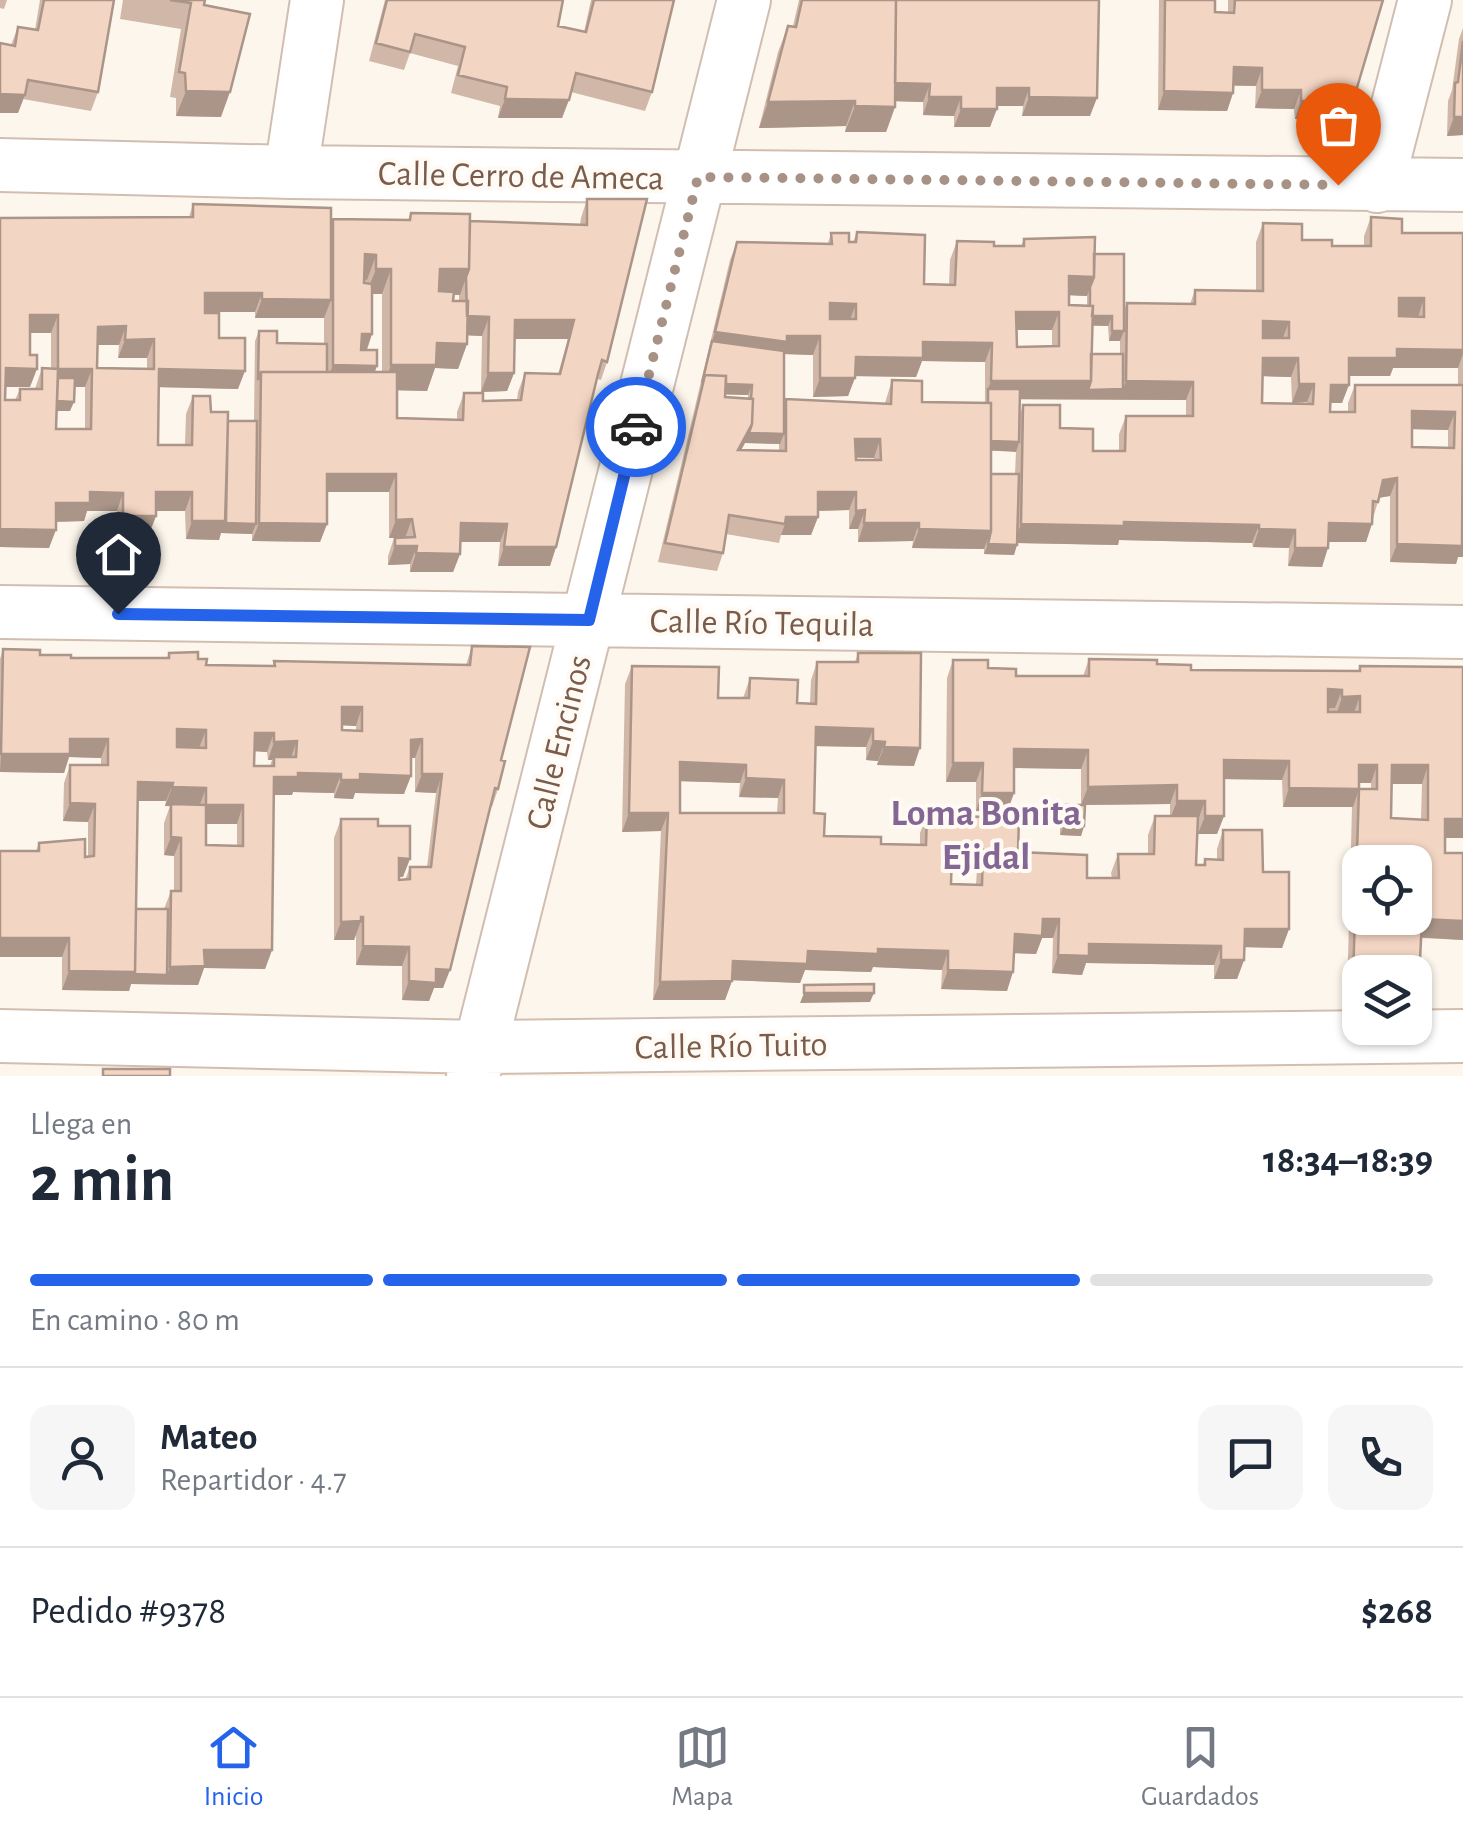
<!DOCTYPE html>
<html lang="es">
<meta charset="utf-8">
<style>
:root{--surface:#fff;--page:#f6f6f7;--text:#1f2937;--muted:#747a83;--line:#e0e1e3;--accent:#2563eb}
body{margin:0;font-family:"Alegreya Sans",sans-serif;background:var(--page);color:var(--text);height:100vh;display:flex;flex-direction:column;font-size:38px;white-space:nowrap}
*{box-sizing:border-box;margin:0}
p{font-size:32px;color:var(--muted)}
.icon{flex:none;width:55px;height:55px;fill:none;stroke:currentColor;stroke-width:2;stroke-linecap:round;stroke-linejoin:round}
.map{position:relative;height:1076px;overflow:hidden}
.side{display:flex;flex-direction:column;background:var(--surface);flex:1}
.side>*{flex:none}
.fabs{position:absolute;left:1342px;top:845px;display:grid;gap:20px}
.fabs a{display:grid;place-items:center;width:90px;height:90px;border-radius:20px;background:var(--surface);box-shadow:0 2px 8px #0004;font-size:50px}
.pin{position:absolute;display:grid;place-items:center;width:85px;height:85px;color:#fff;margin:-102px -42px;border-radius:50% 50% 50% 0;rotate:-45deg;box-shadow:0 0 10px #0007}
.pin .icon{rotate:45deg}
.courier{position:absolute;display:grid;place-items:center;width:100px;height:100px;margin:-50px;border:8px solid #2563eb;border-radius:50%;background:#fff;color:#222;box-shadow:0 2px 12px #0007}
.head em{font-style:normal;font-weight:700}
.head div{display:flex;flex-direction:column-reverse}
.head{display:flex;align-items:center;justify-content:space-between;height:170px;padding:0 30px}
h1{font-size:65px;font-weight:700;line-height:75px}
.bar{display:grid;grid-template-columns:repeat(4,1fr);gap:15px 10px;align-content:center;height:120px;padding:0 30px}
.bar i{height:12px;border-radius:8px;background:var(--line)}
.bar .selected{background:var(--accent)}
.bar p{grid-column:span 4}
.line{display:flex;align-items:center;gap:25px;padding:0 30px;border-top:2px solid var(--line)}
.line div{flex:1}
.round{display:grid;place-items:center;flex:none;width:105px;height:105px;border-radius:20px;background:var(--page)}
.menu{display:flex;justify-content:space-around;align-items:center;height:140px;border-top:2px solid var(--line);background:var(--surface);font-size:28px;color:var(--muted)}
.menu a{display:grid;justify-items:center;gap:5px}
.menu .selected{color:var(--accent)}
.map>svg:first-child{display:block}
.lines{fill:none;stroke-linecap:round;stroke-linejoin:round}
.street-casing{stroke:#d1beb0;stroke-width:56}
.street{stroke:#fff;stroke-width:52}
.wall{fill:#d1b7a8;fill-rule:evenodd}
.shaded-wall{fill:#aa9588}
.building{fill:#f3d5c3;stroke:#aa9588;stroke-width:2.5;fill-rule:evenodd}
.done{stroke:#a89285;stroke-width:10;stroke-dasharray:0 18}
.route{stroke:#2563eb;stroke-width:12}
.labels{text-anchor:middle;stroke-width:8;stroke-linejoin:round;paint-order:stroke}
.street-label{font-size:35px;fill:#7a5c4d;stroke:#fffaf3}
.neighbourhood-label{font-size:38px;font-weight:bold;fill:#846695;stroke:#fffaf3}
</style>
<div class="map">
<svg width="1463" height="1076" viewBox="0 0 1463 1076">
<rect width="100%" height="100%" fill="#fdf6ec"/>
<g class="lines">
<defs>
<path id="street" d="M0 165 291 172 1463 185
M291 172 317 0
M1377 186 1425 0
M0 612 1463 632
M0 1036 480 1047 1463 1036
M473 1076 744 0"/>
</defs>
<!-- street casing -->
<use href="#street" class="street-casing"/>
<!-- street -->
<use href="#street" class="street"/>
</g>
<!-- wall -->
<path class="wall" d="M0 0H7L4 9 0 8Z
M40 0H114L98 92 91 111 23 99 18 113H0V43L11 45 18 27 35 30Z
M123 0H205L204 5 221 117 176 116V98L170 97 181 29 120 19Z
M385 0H563L558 26 584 32 591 0H674L652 92 645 111 571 92 562 118H498L500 106 451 93 458 66 410 53 404 70 369 61Z
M799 0H1099L1090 116H1022L1023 106H997L990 127H954V116L923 115V102L895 101V107L886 132H845L846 126 759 128 778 52 788 26H793Z
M1159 0H1215V12L1228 13V0H1383L1347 120 1295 119 1294 109 1255 108 1256 86H1234L1233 93 1227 111 1158 110Z
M1463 28V135L1447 136 1448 101 1452 90 1459 39Z
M587 199 607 362 601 380 597 379 556 547 550 566H498L500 542H461L460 554 453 572H410V564L388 565V556L394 538H389V492H327V524L320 542 252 541V534L221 533 219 540 186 539 185 511H156V516L149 534H117V511H87L84 521 56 522 49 548 0 547V218L189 217 193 204 331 226 333 219 408 220 411 213 470 221 580 225 581 218ZM372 294H382V372H375L367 350 372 334ZM454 295H459V301H453ZM205 312H255V318H324V344L277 343 259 331 255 341 254 421H228L211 412 193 396 186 414 185 445H158L159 387 238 389 219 338ZM30 333H51V369L42 368 35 389H20L15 400H5V387H30ZM467 335 482 336 481 392 507 391 514 373 515 339H568L558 374 525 373 518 392 517 400 483 401 464 393 457 412V420L397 418V390L427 391 435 368 458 369 467 344ZM97 345H119L118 358H147V369L97 368ZM75 387H85V429H56L57 411H70Z
M1371 217 1402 233H1463V557H1458L1456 564 1390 562V496L1379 498 1366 542H1328L1322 567 1288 566 1289 548 1253 547 1252 543 1119 540 1118 545 1017 543 1014 555 984 554V549L912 548 913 541 858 542V529H849V510L818 511V517L811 535H781L779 543 726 534 723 553 717 571 658 562 730 260 737 242 828 243 831 233 849 242H853L857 232 924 284 949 285 950 260 957 241 994 246H1021L1024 239 1094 254 1124 310 1127 303 1190 304 1195 290 1256 291V242L1263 223 1302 240 1332 246H1364V236ZM1069 295 1087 296V306L1069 305ZM1092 326H1108L1109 341H1120V354H1091ZM1017 330H1052V347H1017ZM784 354 813 355V397L848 396 855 376 916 377 922 361 985 362V403L922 402 892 380 885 403 786 399 784 406ZM1393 368H1458V385H1355L1348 403V412H1330V403H1342L1349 376H1390ZM1263 376 1291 377 1292 403 1307 402V404L1262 403ZM725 394 748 395V399L725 397ZM1020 399 1186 400V416H1126L1119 434V451H1093L1023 405 1020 414ZM1412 429 1448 430V448L1412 447ZM745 443 779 444V451L741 450ZM991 451H1016L1015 474H991ZM856 458H874V460H856Z
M472 646 501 760 498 789 492 807H490L443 988H434L429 1001 402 1000V966L356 965V935L354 940H334V838L341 819 378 826 403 877H399V880H405L410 867H427L436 793 415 792V758H411L404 794 355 793 353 799 334 798V793L293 792 292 795H274L272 950 265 969 204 968 198 985 131 984 129 991 62 990V957H0V851H36L39 843 88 856V822L63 821 64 783 70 765H101V758L69 757 64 773 0 772V659L3 649 71 658H167L169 653 198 659 206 665 273 666 274 661 466 665ZM342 725 356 726V731L342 730ZM255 751 267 752 268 760H272L270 766H254ZM137 801H166L165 806H170L164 823V855L174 856V891H171L164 909H136ZM206 824H237V846L206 845Z
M858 653 914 766 877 765 878 761 866 760V747L816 746 814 813 824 836 881 844 920 845V833L927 815 1087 878H1112L1111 873 1118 854H1148V835L1155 816H1170V804L1085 805 1084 826 1081 836 1060 835V815L1064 805H1081V769L1014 768V793L1007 812 976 811V782H946L947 678 953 660 1016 676H1083L1089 659 1157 664 1191 670 1358 671 1360 666 1463 667 1445 838V853H1463V940L1421 938 1419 980 1415 990V972H1360V998H1347L1352 807H1283L1282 780 1224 779V816L1217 834H1198V820L1196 865H1203L1205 859H1217V849L1223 830 1263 872 1289 929 1282 948 1244 947V960L1237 979H1214V965L1086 963 1082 975 1052 973 1053 938H1042L1036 954 1014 953 1007 991 941 989 942 970 873 967 871 972 805 970 800 983 732 980 725 1000H653L661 831 622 832 625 684 632 666 718 698H743L750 678 797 703H810L811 680 817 662H855ZM680 781 740 783 739 797 778 798 777 813H680ZM1359 783H1371V789H1359ZM1392 784H1422L1421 819 1391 818ZM951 868 977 869 976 885 951 884Z"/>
<!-- shaded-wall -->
<path class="shaded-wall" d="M1234 67 1262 68 1256 86 1227 85Z
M893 83 930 84 923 102 886 101Z
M997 88H1029L1023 106H990Z
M1262 90H1301L1294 109 1255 108Z
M186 91 230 92 221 117 176 116Z
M1164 91 1233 93 1227 111 1158 110Z
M0 94 25 95 18 113H0Z
M929 97H961L954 116 923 115Z
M1029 97 1097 98 1090 116H1022Z
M505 99 569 100 562 118H498Z
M855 101 846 126 759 128 768 102Z
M1301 101H1353L1347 120 1295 119Z
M855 106 895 107 886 132H845Z
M961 109H997L990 127H954Z
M1454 117H1463V135L1447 136Z
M365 254 376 255 367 280 355 279Z
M376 269H391L382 294H366Z
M440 269H469L460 295 431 294Z
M1069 276 1094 277 1087 296 1062 295Z
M205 293H262L255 312H199Z
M1399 298H1424L1418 317H1392Z
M262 299 331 300 324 318H255Z
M830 303 856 304 849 322H823Z
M1016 312H1059L1052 330H1010Z
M30 315H58L51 333H24Z
M466 316 489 317 482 336 459 335Z
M1090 316H1112L1108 326 1086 325Z
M515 320H574L568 339H508Z
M1263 321 1289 322 1282 340H1256Z
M126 326 119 345H91L98 327Z
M1112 331H1124L1120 341H1109Z
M715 332 787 336H820L813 355 783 354 712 341Z
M362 334H372L363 360H352Z
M154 339 147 358H118L125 340Z
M923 342 992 343 985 362 922 361 916 377 849 376 856 357Z
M437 343 467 344 458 369 435 368 427 391 382 390 391 365Z
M1397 349 1463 350V354L1458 368H1393L1390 376H1343L1349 358Z
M1263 358H1298L1291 377 1257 376Z
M333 365 377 366 368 391 323 390Z
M6 368 37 369 30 387H0Z
M58 369H92L85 387H54Z
M159 369 245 371 238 389 152 387Z
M488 373H514L507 391 481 392Z
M820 378H855L848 396 813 397Z
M991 381H1091L1123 389 1126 381 1193 382 1186 400 988 399V389L984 399Z
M703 384 752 385 748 395 700 394Z
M1299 384H1314L1307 402 1292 403Z
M1331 385H1349L1342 403H1324Z
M54 401 74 402 70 411H51Z
M1412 411 1455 412 1448 430 1405 429Z
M752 424 784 434 780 444 745 443 731 468 738 450Z
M855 439H880L874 458 849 457Z
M988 441 1019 442 1016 452 984 450Z
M327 474H396L389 492H321Z
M1397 478 1390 496 1376 498 1383 480Z
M90 492 123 493 117 511H87L84 521 49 522 56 503Z
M156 492H192L185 511H149Z
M818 492H856L849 510 812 511Z
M865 510 858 529H849L856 511Z
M123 516H156L149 534H117Z
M786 517H818L811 535H781L785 524Z
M412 519 405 538H389L396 520Z
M192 521H226L256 524 252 534 221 533 219 540 186 539Z
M1124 522 1259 525 1252 543 1119 540 1118 545 1014 543 1021 524Z
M259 523 327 524 320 542 252 541Z
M461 523 507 524 500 542H455Z
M864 523H919L913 541 858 542Z
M1329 523 1372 524 1366 542H1322Z
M0 529 56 530 49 548 0 547Z
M919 529 991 531 984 549 912 548Z
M1259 529 1295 530 1289 548 1253 547Z
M1463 538V557H1458L1456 564 1390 562 1397 544Z
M988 544 1017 545 1014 555 984 554Z
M395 546H417L410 564 388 565Z
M504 547H556L550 566H498Z
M1295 548H1328L1322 567 1288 566Z
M416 553 460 554 453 572H410Z
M1328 689 1342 690 1335 708H1322Z
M1360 696 1353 715 1336 716 1342 697Z
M342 707H362L356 726 335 725Z
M816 727 873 729 866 747 809 746Z
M177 729 206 730 199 748H171Z
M255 733H274L267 752 248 751Z
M70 739H108L101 758 69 757 64 773 0 772 1 754Z
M422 739 415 758H404L411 740Z
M297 741 290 760 274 757 272 760H268L274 742Z
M873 741 885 742 878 761 866 760Z
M884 747 920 748 914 766 877 765Z
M1014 749 1088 750 1081 769 1008 768Z
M1224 760 1289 761 1282 780 1217 779Z
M680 762 746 765 740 783 674 781Z
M953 763H983L976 782H946Z
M1359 765H1377L1371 783H1353Z
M1392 765H1428L1422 784H1385Z
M298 773 341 774 334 793 293 792 292 795H267L274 777Z
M360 774 411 776 404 794 355 793 353 799 334 798 341 780Z
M422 774H442L436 793 415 792Z
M746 778 784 780 778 798 739 797Z
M138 782 173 783 166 801H131Z
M1177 785 1170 804 1081 805 1088 787Z
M172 787 206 788 199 807 165 806Z
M1289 788 1359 789 1353 807H1283Z
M982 793H1014L1007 812 976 811Z
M1177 801H1205L1198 820 1170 819Z
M70 803 95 804 88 822 63 821Z
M206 805H243L237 824H199Z
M629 813H668L661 831 622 832Z
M1205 816H1224L1217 834H1198Z
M1445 819H1463V838H1438Z
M1064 825 1084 826 1081 836 1060 835Z
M171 837 181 838 174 856 164 855Z
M952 849 983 850 977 869 945 868Z
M399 858 410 859 403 877 392 876Z
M1043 919H1059L1053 938H1042L1036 954 1008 953 1015 934Z
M1422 919 1463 921V940L1415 937Z
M361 921 354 940H334L341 922Z
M1245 929H1289L1282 948 1238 947Z
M0 938H69L62 957H0Z
M1089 944 1221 946 1214 965 1086 963 1082 975 1052 973 1058 955Z
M363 946 409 947 402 966 356 965Z
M878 949 948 951 942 970 873 967 871 972 805 970 800 983 726 980 733 961 808 951Z
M204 950H272L265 969 204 968 198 985 131 984 129 991 62 990 69 971 135 972 167 975 170 967Z
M1221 960H1244L1237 979H1214Z
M436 969 450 970 443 988H434L429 1001 402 1000 409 981Z
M948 970 1013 972 1007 991 941 989Z
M1353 979H1360V998H1347Z
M732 981 725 1000H653L660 982Z
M804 993H874L870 1002 800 1003Z"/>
<!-- building -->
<path class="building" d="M44 0H114L98 92 28 80 25 95 0 94V43L15 46 18 27 38 30Z
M170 0H205L204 5 250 14 230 92 186 91 185 73 179 72 191 3Z
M387 0H563L558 26 586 32 594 0H674L652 92 576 73 569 100 505 99 507 87 458 75 465 47 415 34 410 52 376 43Z
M802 0H896L895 107 855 106V101L768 102 788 26 796 27Z
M896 0H1099L1097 98 1029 97V88H997V109H961V97H929L930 84 895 83Z
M1165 0H1215V12L1234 13 1235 0H1383L1353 101H1301V90H1262V68L1234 67 1233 93 1164 91Z
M1463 41V117H1454L1455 83 1458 82Z
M587 199H647L607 362 602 360 598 374 556 547H504L507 524 461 523 460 554 416 553 417 546H395V538L415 537 412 519 396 520V474H327V524L259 523 261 372H397V418L463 420 464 393H483V401L521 400 525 373 560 374 574 320H515L514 373H488L489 317 467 316 466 277 469 269 470 221 587 225Z
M193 204 331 208V300L262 299V293H205V313H219V338H245V371L159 369 158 445H192L193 396H210L211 412H228L226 521H192V492H156V516H123V493L90 492V503H56V530L0 529V218L193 217ZM30 315H58V369H92L91 429H56L58 369 42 368V389H20V400H5L6 368 37 369V355H30ZM126 326 125 340 154 339V369L97 368 98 327Z
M411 213 470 214 469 269H440L439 291 454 292 453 301H468L467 344 437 343 436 365H391V269H376V255L365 254 364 283 372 284V334H362L361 350H377V366L333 365V219L410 220Z
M1371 217 1402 219V233H1463V350L1397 349V358H1349V385H1331L1330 412H1355V385H1463L1462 546 1397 544V478L1383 480 1378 502 1373 501 1372 524 1329 523 1328 548H1295V530L1259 529V525L1124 522V526L1021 524 1023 405H1060V428L1093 429V451H1125L1126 416H1193V382L1126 381 1127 303 1195 304V290L1263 291V223L1302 224V240H1332V246H1371ZM1399 298H1424V317L1399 316ZM1263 321 1289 322V338H1263ZM1263 358H1298L1299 384H1314L1313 404 1262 403ZM1412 411 1455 412 1454 448 1412 447Z
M857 232 925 235 924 284 955 285 957 241 994 242V246H1024V239L1095 237 1094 277 1069 276V305L1093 306 1091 381H991L992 343 923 342V358L856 357 855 378H820V336H787V342L715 332 737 242 832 244 831 233H849V242H856ZM830 303 856 304V319H830ZM1016 312H1059V346L1017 347Z
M1094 254H1124V331H1112V316H1092L1093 306H1090V287L1094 277Z
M259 331H277V343L327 344V372H261L258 380Z
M712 341 784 351V434L749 433 752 424 753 399H751L752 385 726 384V376L705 375 702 383Z
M1091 354H1123V389L1088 390 1091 381Z
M705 375 726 376 725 397 753 399 752 424 738 450 786 451V399L891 404 892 380 922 381V402L991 403V531L919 529V523H864L865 510 856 511V492H818V517H786L785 524 729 515 723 553 665 543ZM855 439H880L881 460H856Z
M58 378H75L74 402 57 401Z
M988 389H1020L1019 442 991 441V403H988Z
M228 421H257L256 524 225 523Z
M991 474H1019L1017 545 988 544 991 531Z
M472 646 530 647 501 760 505 761 498 789 495 788 450 970 436 969V983L409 981V947L363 946V917H361V921L341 922V819H378V826H410V859L399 858V880L410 879V867H431L442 774H422V739L411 740V776L360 774V780H341V774L298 773V777H274L272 950H204L205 966 170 967 171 891H181V838L171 837V804L206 805V788L172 787 173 783 138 782 135 972 69 971V938H0V851H39V843L85 839V857L94 856 95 804 70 803V765H108V739H70V754H1L3 649 40 650V655H71V658H169V653L198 652V659H207L206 665 275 666 274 661 470 665ZM342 707H362V731L342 730ZM177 729 206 730V748L177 747ZM255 733H274V742L297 741 296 757H274V766H254ZM206 805H243V846L206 845Z
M858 653H921L920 748 884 747 885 742 873 741V729L816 727 814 813 825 814 824 836 881 837V844L926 845 927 815 1019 818 1018 852 1087 855V878H1119L1118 854H1154L1155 816H1198L1196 865H1205V859L1223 860V830H1262L1263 872H1289V929H1245L1244 960H1221V946L1089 944V956L1058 955 1059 919H1043L1042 936 1015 934 1013 972 948 970V951L878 949V954L808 951 807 964 733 961 732 981 660 982 668 813H629L632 666 719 667 718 698H749L750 678 798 680 797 703 816 704 817 662H858ZM680 762 746 765V778L784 780V813H680ZM952 849 983 850 982 885 951 884Z
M1089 659 1157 660V664L1191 665V670L1360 671V666L1463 667V819H1445V853H1463V921L1422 919 1419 980H1415V972H1360V979H1353L1359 789H1377V765H1359V789L1289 788V761L1224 760V816H1205V801H1177V785L1088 787V750L1014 749V793H982L983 763H953V660H988V668L1016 669V676H1089ZM1328 689 1342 690V697L1360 696V712H1328ZM1392 765H1428V820L1391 818ZM1360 862H1415V918H1360Z
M1064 805H1085L1084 826 1064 825Z
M136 909H168L167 975 135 974Z
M874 984V993H804V985Z
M103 1069H170V1076H103Z"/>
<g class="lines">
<!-- done -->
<path class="done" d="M636 427 698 177 1338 185"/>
<!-- route -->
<path class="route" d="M118 614 589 620 636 427"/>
</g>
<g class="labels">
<!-- street labels -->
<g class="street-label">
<text transform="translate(521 175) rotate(1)" y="12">Calle Cerro de Ameca</text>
<text transform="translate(762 622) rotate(1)" y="12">Calle Río Tequila</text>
<text transform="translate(558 742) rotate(-76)" y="12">Calle Encinos</text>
<text transform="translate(731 1045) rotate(-1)" y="12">Calle Río Tuito</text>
</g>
<!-- neighbourhood labels -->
<g class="neighbourhood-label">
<text x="986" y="825">Loma Bonita<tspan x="986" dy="44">Ejidal</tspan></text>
</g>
</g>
</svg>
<div class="fabs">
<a><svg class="icon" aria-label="locate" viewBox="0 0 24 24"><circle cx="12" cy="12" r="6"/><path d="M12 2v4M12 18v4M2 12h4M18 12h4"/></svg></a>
<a><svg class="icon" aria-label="layers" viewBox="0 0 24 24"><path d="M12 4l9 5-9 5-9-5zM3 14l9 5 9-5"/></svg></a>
</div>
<div class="pin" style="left:1338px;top:185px;background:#ea580c"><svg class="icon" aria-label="bag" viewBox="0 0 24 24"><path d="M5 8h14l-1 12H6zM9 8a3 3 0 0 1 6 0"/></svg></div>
<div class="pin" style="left:118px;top:614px;background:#1f2937"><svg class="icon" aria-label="home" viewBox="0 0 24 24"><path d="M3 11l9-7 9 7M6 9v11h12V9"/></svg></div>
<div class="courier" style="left:636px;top:427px"><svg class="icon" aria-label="car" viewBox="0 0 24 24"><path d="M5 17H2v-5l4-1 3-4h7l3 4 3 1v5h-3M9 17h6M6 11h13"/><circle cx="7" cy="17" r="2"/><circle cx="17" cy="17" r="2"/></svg></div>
</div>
<section class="side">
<div class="head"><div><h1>2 min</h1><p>Llega en</p></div><em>18:34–18:39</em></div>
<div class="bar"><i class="selected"></i><i class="selected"></i><i class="selected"></i><i></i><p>En camino · 80 m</p></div>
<div class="line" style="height:180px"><a class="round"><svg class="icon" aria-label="person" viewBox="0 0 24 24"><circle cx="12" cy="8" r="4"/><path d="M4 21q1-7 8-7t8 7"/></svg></a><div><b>Mateo</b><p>Repartidor · 4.7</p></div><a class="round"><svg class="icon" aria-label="chat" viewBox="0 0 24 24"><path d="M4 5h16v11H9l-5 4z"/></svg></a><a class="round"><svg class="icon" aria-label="phone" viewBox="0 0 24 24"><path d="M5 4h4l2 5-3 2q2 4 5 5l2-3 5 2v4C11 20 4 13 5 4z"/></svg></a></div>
<div class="line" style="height:130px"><div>Pedido #9378</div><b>$268</b></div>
</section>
<nav class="menu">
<a class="selected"><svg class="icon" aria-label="home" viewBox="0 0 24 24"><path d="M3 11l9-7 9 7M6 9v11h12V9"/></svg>Inicio</a>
<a><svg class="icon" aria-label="map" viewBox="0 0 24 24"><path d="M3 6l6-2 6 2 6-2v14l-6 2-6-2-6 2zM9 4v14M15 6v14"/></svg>Mapa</a>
<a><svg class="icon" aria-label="saved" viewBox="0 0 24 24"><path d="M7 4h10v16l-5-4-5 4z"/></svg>Guardados</a>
</nav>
